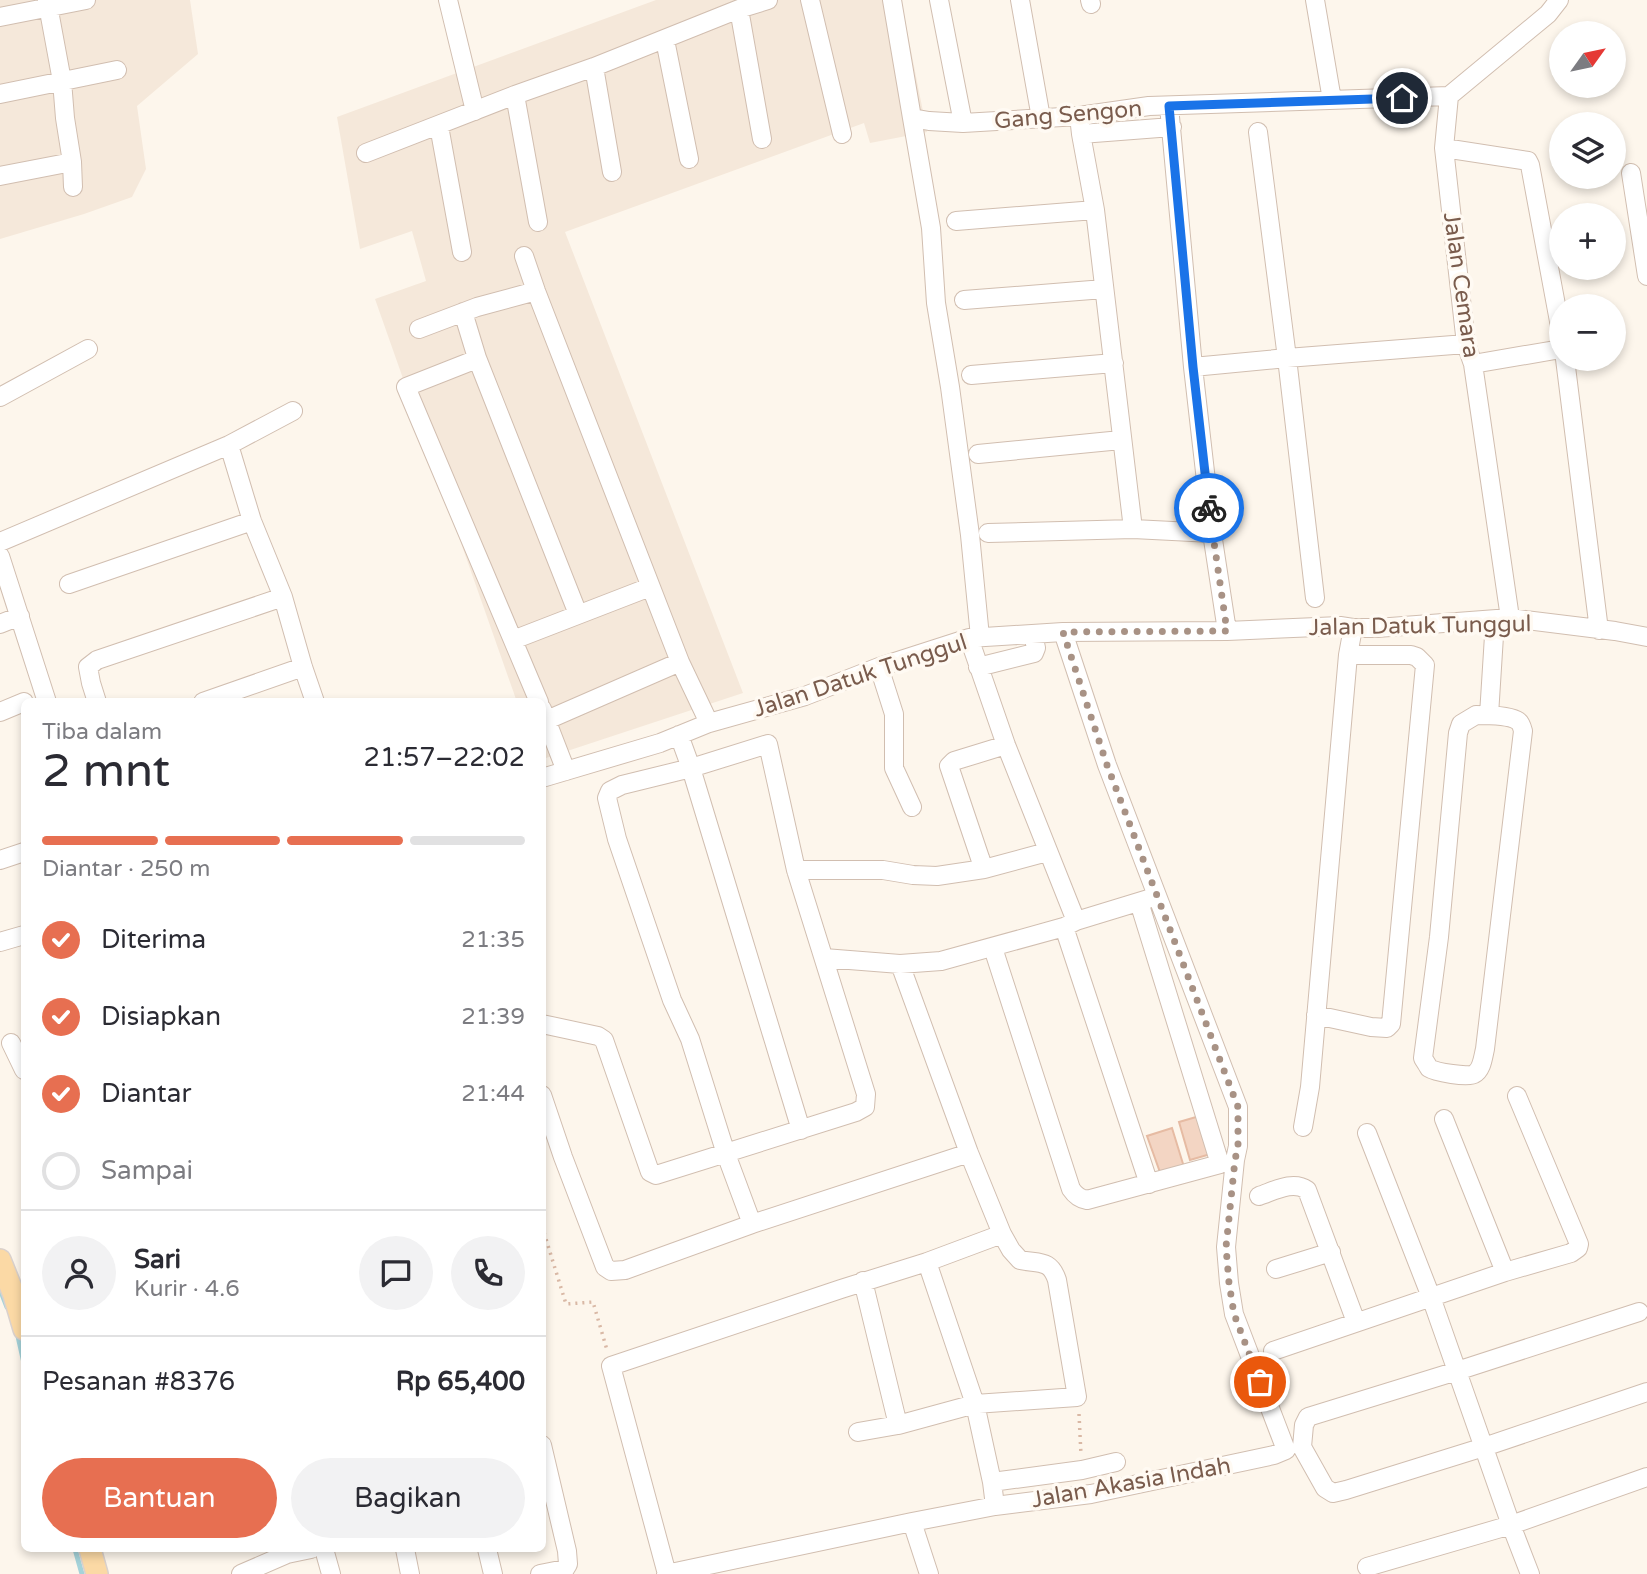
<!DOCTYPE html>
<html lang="id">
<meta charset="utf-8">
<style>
:root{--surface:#fff;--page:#f2f2f3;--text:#2b2b33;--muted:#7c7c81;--line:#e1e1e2;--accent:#e76f51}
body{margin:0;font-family:"Varela Round",sans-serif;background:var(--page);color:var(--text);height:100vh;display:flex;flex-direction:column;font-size:26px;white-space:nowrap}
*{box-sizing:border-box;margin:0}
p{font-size:23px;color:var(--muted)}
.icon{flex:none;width:38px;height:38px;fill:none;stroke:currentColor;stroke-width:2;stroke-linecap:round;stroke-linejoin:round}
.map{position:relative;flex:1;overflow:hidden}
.side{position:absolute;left:21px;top:698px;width:525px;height:854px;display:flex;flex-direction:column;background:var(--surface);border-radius:10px;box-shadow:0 4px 10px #0003}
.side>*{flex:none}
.needle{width:46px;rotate:57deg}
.tools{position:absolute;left:1549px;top:21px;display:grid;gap:14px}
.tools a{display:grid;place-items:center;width:77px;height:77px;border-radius:50%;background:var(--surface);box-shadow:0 4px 10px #0003;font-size:35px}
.pin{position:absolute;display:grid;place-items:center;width:60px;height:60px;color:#fff;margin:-30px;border:4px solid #fff;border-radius:50%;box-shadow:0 2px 7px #0007}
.courier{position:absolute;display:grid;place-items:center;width:70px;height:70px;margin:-35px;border:5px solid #1a73e8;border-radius:50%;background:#fff;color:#222;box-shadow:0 2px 9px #0007}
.overview em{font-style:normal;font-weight:600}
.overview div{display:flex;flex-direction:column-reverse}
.overview{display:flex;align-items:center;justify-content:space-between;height:119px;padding:0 21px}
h1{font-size:46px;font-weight:600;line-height:52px}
.bar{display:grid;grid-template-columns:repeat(4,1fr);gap:10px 7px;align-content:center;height:84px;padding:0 21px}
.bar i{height:9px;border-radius:5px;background:var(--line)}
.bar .active{background:var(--accent)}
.bar p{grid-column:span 4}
.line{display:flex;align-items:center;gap:18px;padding:0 21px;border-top:2px solid var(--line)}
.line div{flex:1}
.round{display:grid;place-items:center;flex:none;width:74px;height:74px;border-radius:37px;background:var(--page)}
ol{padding:0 21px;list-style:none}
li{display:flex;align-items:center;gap:21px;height:77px}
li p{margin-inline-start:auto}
li .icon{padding:7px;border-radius:50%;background:var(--accent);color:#fff;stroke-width:4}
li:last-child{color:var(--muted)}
li i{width:38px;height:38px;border:4px solid var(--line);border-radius:50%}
.action{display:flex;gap:14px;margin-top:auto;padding:14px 21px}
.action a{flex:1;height:80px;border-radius:42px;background:var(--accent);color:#fff;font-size:28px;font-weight:600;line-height:80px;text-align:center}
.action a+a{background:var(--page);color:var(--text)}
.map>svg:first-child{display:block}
.residential{fill:#f5e8da}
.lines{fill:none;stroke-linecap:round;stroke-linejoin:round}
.stream{stroke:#a5d3da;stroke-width:5}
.building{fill:#f3d5c3;stroke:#e6bba3;stroke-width:2}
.minor-casing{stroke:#d1beb0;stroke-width:20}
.major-casing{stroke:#dad1cd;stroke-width:24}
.path{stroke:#d9b8a5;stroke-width:3.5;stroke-dasharray:2 5;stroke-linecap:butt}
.minor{stroke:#fff;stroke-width:18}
.major{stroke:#fbd9a5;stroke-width:21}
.done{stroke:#a89285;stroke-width:7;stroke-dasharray:0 12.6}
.route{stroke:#1a73e8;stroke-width:9}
.labels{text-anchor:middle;stroke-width:7;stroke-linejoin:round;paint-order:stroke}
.street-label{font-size:23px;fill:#7a5c4d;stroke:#fffaf3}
</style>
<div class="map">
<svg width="1647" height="1574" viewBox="0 0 1647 1574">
<rect width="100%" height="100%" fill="#fdf6ec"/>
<!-- residential -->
<path class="residential" d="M0 0H190L198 54 137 106 146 169 132 197 84 214 0 239Z
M656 0H901L927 132 870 143 864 123 565 232 743 693 543 759 542 702H517L375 299 426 281 412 231 360 249 337 117Z"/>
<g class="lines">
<!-- stream -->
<path class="stream" d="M0 1289 7 1307
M17 1332 24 1363
M75 1549 82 1574"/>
</g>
<!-- building -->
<path class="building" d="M1203 1115 1214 1153 1190 1160 1179 1122Z
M1172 1128 1184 1167 1161 1175 1147 1136Z"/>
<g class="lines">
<defs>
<path id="minor" d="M47 0 62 81 65 118 72 162 73 187
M448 0 475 111
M810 0 842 134
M892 0 912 118 929 121 963 123 1079 116 1149 106 1449 96
M939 0 963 123
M1020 0 1041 118
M1090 0 1091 4
M1315 0 1332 100
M739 9 762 139
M0 17 86 0
M665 40 689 159
M594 67 612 172
M0 94 117 70
M515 95 538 222
M1169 106 1193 367 1212 533 1227 631
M1079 116 1081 134 1095 210 1133 529
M912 118 931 228 936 303 950 387 970 535 980 637
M439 126 462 252
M1081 134 1172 127
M1444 148 1528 161 1530 165 1561 332
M366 153 515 95 594 67 739 9 768 0
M1631 173 1647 276
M0 176 72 162
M956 221 1095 210
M524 256 536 291 680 662 547 720
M964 300 1104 289
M463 312 477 358 578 614
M419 329 477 307 536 291
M477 359 406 387 539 702
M1565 359 1599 630
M1473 364 1561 349
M1193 367 1287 358 1258 132
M971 375 1114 363
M0 397 88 349
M229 445 252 521 283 597 303 667 315 702
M978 454 1121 440
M988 533 1133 529 1212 533
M0 542 229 445 293 411
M0 556 47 702
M69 584 252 521
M1315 598 1287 358 1466 344
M1510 618 1473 364 1466 344 1444 148 1449 96 1548 14 1559 0
M0 624 20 616
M969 638 1006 745 1076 921
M513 640 650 587
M680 662 709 723
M879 667 894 714V768L912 807
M978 667 1034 653 1036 648 1033 634
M97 702 91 683 88 667 97 660 283 597
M203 702 303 667
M542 709 566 771
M0 712 24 702
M1476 715C1485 715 1510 715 1518 721 1521 723 1522 727 1523 731L1485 1049C1483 1057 1482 1070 1474 1074 1469 1078 1435 1072 1429 1068 1428 1066 1424 1060 1423 1058L1439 937 1458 733 1461 724Z
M1489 715 1495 620
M679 735 691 768 622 785 610 791 607 798 617 839 672 1000 690 1039 726 1154 752 1224
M1006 745 954 761 949 766 980 858 984 869 1047 852
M542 778 660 743 709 723 805 696 879 667 969 638 1063 632 1227 631 1340 626 1353 628H1377L1510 618 1615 631 1647 637
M0 860 24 852
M796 870H883L913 875 937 876 984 869
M1064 927 1149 1184
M0 942 24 935
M993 948 1071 1189C1075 1195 1080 1199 1087 1200L1220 1164 1139 902
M824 958 900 964 941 961 1064 927 1076 921 1148 899
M900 964 969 1153 1002 1234 927 1262
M1316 1015 1371 1027 1387 1028 1391 1024 1425 665 1417 657 1411 655H1348
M542 1024 598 1036 604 1040 650 1172 656 1175 856 1112 865 1107 866 1094 796 870 768 744 691 768 801 1130
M11 1043 24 1070
M542 1095 563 1157 605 1267 611 1271 625 1270 752 1224 969 1153
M1444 1119 1505 1272
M1303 1127 1310 1087 1348 655 1353 628
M1367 1133 1431 1297 1511 1525 1530 1574
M1259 1196C1274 1191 1293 1180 1307 1190L1356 1322
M1276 1269 1331 1252
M863 1281 898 1425 975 1404 1077 1397 1057 1280C1050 1259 1039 1264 1020 1260L1011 1250 1002 1234
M1639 1312 1457 1371 1308 1417 1304 1425 1302 1447 1325 1488 1333 1493 1346 1490 1484 1447 1647 1392
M1273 1351 1505 1272 1571 1253 1578 1248 1579 1244 1517 1096
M858 1432 898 1425
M992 1482 1082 1470 1116 1462
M912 1522 929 1574
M324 1549 331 1574
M405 1549 410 1574
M487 1549 493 1574
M1367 1567 1511 1525 1647 1477
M241 1574 287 1554 311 1549
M540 1574 565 1569 568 1564 567 1551 542 1445
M666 1574 912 1522 995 1506 1091 1494 1274 1455 1286 1450 1234 1314 1229 1283 1226 1247 1235 1160 1238 1146V1107L1107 765 1063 632
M667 1574 611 1366 841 1289 927 1262 975 1404 992 1482 995 1506"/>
<path id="major" d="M0 1260 14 1295 24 1329
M90 1549 97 1574"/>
</defs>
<!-- minor casing -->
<use href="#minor" class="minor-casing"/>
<!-- major casing -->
<use href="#major" class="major-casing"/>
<!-- path -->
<path class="path" d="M542 1226 566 1304 593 1302 607 1350
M1079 1414 1081 1455"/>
<!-- minor -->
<use href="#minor" class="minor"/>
<!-- major -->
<use href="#major" class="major"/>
</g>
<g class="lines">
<!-- done -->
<path class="done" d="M1209 508 1227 631 1063 632 1107 765 1238 1107V1146L1235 1160 1226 1247 1229 1283 1234 1314 1260 1382"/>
<!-- route -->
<path class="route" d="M1209 508 1193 367 1169 106 1402 98"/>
</g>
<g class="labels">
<!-- street labels -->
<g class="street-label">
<text transform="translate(1068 114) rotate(-5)" y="8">Gang Sengon</text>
<text transform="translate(1462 285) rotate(82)" y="8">Jalan Cemara</text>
<text transform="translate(1420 625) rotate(-1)" y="8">Jalan Datuk Tunggul</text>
<text transform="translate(860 675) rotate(-18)" y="8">Jalan Datuk Tunggul</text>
<text transform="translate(1131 1482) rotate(-10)" y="8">Jalan Akasia Indah</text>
</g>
</g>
</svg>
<div class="tools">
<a><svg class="needle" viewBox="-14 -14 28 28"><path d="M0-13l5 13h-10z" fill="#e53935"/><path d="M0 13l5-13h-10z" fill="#7c7c81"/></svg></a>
<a><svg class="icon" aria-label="layers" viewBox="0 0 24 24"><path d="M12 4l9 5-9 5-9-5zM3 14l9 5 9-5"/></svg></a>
<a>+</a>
<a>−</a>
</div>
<div class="pin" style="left:1260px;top:1382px;background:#ea580c"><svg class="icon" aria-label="bag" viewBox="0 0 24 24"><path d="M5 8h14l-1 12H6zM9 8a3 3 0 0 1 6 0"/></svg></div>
<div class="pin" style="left:1402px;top:98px;background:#1f2937"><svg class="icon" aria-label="home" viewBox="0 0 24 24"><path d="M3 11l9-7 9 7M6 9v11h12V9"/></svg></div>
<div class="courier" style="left:1209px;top:508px"><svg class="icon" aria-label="bike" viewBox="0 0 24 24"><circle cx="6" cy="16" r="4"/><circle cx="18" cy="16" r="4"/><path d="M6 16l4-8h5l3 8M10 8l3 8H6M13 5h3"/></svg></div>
<section class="side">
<div class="overview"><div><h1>2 mnt</h1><p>Tiba dalam</p></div><em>21:57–22:02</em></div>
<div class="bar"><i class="active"></i><i class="active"></i><i class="active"></i><i></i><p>Diantar · 250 m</p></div>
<ol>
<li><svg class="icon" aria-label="check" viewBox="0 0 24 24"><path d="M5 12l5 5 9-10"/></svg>Diterima<p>21:35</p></li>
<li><svg class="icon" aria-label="check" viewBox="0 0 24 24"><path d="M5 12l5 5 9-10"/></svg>Disiapkan<p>21:39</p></li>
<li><svg class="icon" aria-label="check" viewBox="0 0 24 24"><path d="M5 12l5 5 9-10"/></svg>Diantar<p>21:44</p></li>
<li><i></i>Sampai</li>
</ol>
<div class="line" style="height:126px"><a class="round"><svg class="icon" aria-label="person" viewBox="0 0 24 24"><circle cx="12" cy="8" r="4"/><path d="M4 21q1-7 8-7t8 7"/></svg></a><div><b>Sari</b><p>Kurir · 4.6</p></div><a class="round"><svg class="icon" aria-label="chat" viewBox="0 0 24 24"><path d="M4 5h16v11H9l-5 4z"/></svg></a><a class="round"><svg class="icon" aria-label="phone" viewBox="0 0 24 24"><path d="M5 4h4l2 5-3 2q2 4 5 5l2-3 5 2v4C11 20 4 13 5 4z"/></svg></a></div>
<div class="line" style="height:91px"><div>Pesanan #8376</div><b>Rp 65,400</b></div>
<div class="action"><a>Bantuan</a><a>Bagikan</a></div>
</section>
</div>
